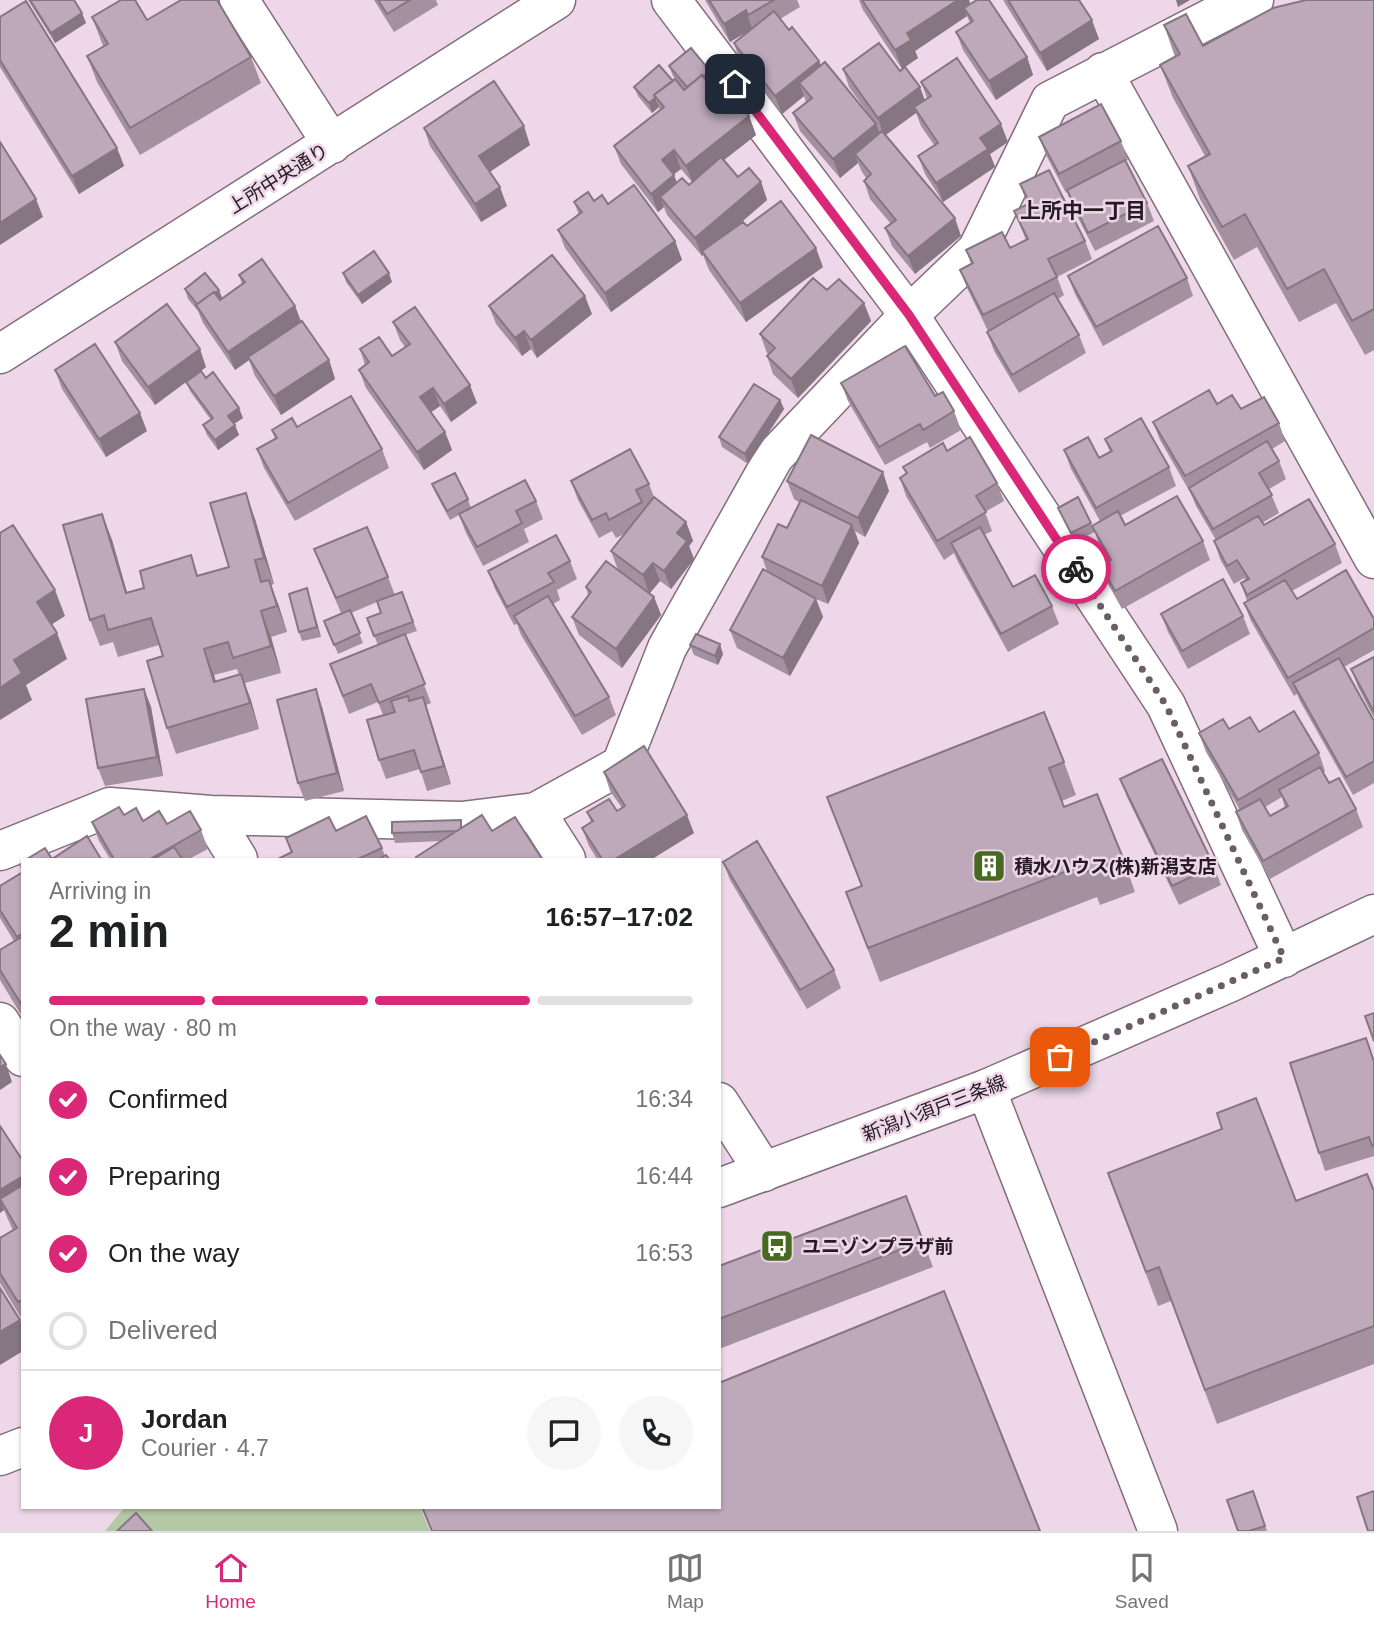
<!DOCTYPE html>
<meta charset="utf-8">
<style>
:root{--surface:#fff;--page:#f6f6f6;--text:#202124;--muted:#757577;--line:#e0e0e0;--accent:#db2777}
body{margin:0;font-family:Arial,"Noto Sans JP",sans-serif;background:var(--page);color:var(--text);height:100vh;display:flex;flex-direction:column;font-size:26px;white-space:nowrap}
*{box-sizing:border-box;margin:0}
p{font-size:23px;color:var(--muted)}
.icon{flex:none;width:38px;height:38px;fill:none;stroke:currentColor;stroke-width:2;stroke-linecap:round;stroke-linejoin:round}
.map{position:relative;flex:1;overflow:hidden}
.details{position:absolute;left:21px;top:858px;width:700px;height:651px;display:flex;flex-direction:column;background:var(--surface);border-radius:0px;box-shadow:0 2px 5px #0004}
.details>*{flex:none}
.pin{position:absolute;display:grid;place-items:center;width:60px;height:60px;color:#fff;margin:-30px;border-radius:14px;box-shadow:0 4px 10px #0006}
.courier{position:absolute;display:grid;place-items:center;width:70px;height:70px;margin:-35px;border:5px solid #db2777;border-radius:50%;background:#fff;color:#222;box-shadow:0 2px 9px #0007}
.overview em{font-style:normal;font-weight:600}
.overview div{display:flex;flex-direction:column-reverse}
.overview{display:flex;align-items:center;justify-content:space-between;height:119px;padding:0 28px}
h1{font-size:46px;font-weight:600;line-height:52px}
.bar{display:grid;grid-template-columns:repeat(4,1fr);gap:10px 7px;align-content:center;height:84px;padding:0 28px}
.bar i{height:9px;border-radius:5px;background:var(--line)}
.bar .selected{background:var(--accent)}
.bar p{grid-column:span 4}
.line{display:flex;align-items:center;gap:18px;padding:0 28px;border-top:2px solid var(--line)}
.line div{flex:1}
.round{display:grid;place-items:center;flex:none;width:74px;height:74px;border-radius:37px;background:var(--page)}
ol{padding:0 28px;list-style:none}
li{display:flex;align-items:center;gap:21px;height:77px}
li p{margin-inline-start:auto}
li .icon{padding:7px;border-radius:50%;background:var(--accent);color:#fff;stroke-width:4}
li:last-child{color:var(--muted)}
li i{width:38px;height:38px;border:4px solid var(--line);border-radius:50%}
.menu{display:flex;justify-content:space-around;align-items:center;height:98px;border-top:2px solid var(--line);background:var(--surface);font-size:19px;color:var(--muted)}
.menu a{display:grid;justify-items:center;gap:4px}
.menu .selected{color:var(--accent)}
.map>svg:first-child{display:block}
.green{fill:#b5c8a5}
.lines{fill:none;stroke-linecap:round;stroke-linejoin:round}
.minor-casing{stroke:#816d7d;stroke-width:41}
.major-casing{stroke:#816d7d;stroke-width:41}
.minor{stroke:#fff;stroke-width:38}
.major{stroke:#fff;stroke-width:38}
.wall{fill:#a391a0;fill-rule:evenodd}
.shaded-wall{fill:#857682}
.building{fill:#bea9ba;stroke:#857682;stroke-width:2}
.done{stroke:#6a5d68;stroke-width:7;stroke-dasharray:0 12.6}
.route{stroke:#db2777;stroke-width:9}
.labels{text-anchor:middle;stroke-width:5;stroke-linejoin:round;paint-order:stroke}
.street-label{font-size:19px;fill:#241c22;stroke:#edd7e9}
.poi-label{font-size:19px;font-weight:bold;fill:#241c22;stroke:#edd7e9;text-anchor:start}
.neighbourhood-label{font-size:21px;font-weight:bold;fill:#241c22;stroke:#edd7e9}
</style>
<div class="map">
<svg width="1374" height="1531" viewBox="0 0 1374 1531">
<rect width="100%" height="100%" fill="#edd7e9"/>
<!-- green -->
<path class="green" d="M125 1507H420L430 1531H105Z"/>
<g class="lines">
<defs>
<path id="minor" d="M239 0 332 144
M671 0 909 315 1166 705 1284 958
M1103 72 1374 559
M0 354 556 0
M536 812 566 859
M211 815 238 859
M0 851 110 807 211 815 462 821 536 812 621 765 667 648 774 457 909 315 977 250 1050 101 1242 2 1254 0
M0 1022 23 1057
M986 1089 1158 1531
M719 1102 764 1172"/>
<path id="major" d="M719 1188 986 1089 1231 982 1374 914
M0 1456 23 1447"/>
</defs>
<!-- minor casing -->
<use href="#minor" class="minor-casing"/>
<!-- major casing -->
<use href="#major" class="major-casing"/>
<!-- minor -->
<use href="#minor" class="minor"/>
<!-- major -->
<use href="#major" class="major"/>
</g>
<!-- wall -->
<path class="wall" d="M28 0H74L86 23 55 43Z
M374 0H436L438 5 394 32Z
M705 0H797L800 7 780 19 789 30 819 61 821 66 873 120 849 87 843 69 900 71 925 100 927 98 921 82 1008 142 990 154 995 167 943 202 925 174 918 156 934 145 921 126 916 113 886 135 961 236 915 274 892 246 885 228 891 224 870 199 864 181 866 178 862 172 858 163 840 178 800 131 793 113 806 102 804 96 782 114 740 61 734 43 749 30 730 42Z
M859 0H969L970 4 1027 57 1033 75 996 100 963 50 956 32 970 23 967 16 915 51 918 58 902 69 863 10Z
M1003 0H1079L1099 39 1047 71Z
M1374 0V350L1365 355 1336 303 1299 322 1257 247 1234 260 1200 199 1188 166 1205 156 1173 98 1160 65 1175 57 1164 25 1203 46Z
M0 17 117 148 124 166 79 194 0 67Z
M92 17 147 20 251 57 261 83 140 155 97 82 87 56 103 46Z
M669 66 713 81 709 84 720 97 749 116 756 135 724 160 738 177 761 182 767 200 735 228 747 226 823 267 746 322 709 270 703 255 702 256 667 215 664 207 658 212 621 164 614 146 660 111 659 107 652 113 638 96 634 87 673 81 684 89 673 76ZM681 169 692 182 689 185 677 183 673 174Z
M424 128 530 145 490 172 507 206 481 222 430 146Z
M1039 137 1121 141 1128 160 1125 161 1147 203 1154 221 1095 251 1073 208 1067 192 1066 193 1046 155Z
M1020 184 1085 241 1092 259 1057 277 1064 295 1058 299 1079 335 1086 353 1019 393 994 351 987 332 988 331 967 288 960 270 971 264 966 250 1010 248 1026 240 1014 211 1027 204Z
M594 201 608 204 675 241 682 260 611 312 565 248 558 230 579 215 574 202Z
M343 273 392 282 362 304 346 282Z
M239 275 295 306 301 322 329 360 335 379 281 415 255 376 249 360 235 370 203 323 198 311 188 299 185 289 222 298 242 284Z
M1068 276 1187 278 1193 296 1103 346 1075 294Z
M827 290 864 303 871 321 798 398 773 374 767 356 768 354 767 353 760 334Z
M489 306 592 314 537 358 531 349 522 356 496 324Z
M393 322 477 403 451 422 440 406 431 412 445 432 452 450 424 470 366 388 359 370 365 365 360 349 392 356 405 347 400 340Z
M115 342 206 367 201 371 243 418 234 424 239 435 218 450 207 435 203 425 211 420 190 391 186 382 155 405 122 361Z
M55 370 147 431 106 457 62 389Z
M841 383 935 396 954 411 961 430 930 448 927 442 885 465 848 401Z
M780 400 784 409 748 464 722 447 719 437Z
M1217 404 1241 409 1279 423 1285 441 1272 449 1279 461 1286 479 1269 489 1279 513 1262 523 1264 525 1335 544 1342 563 1292 591 1297 599 1374 619V650L1344 667 1374 721V783L1353 795 1300 701 1297 694 1294 696 1251 621 1244 603 1247 601 1241 583 1245 580 1244 578 1234 584 1220 559 1214 541 1216 540 1196 506 1191 494 1160 440 1153 422Z
M297 427 382 449 389 468 295 521 264 468 257 449 275 439 272 430Z
M1105 439 1169 467 1176 486 1120 516 1125 525 1203 541 1210 560 1122 609 1108 584 1101 566 1109 562 1099 544 1095 532 1074 542 1058 508 1078 497 1092 526 1100 521 1071 469 1064 450 1099 458 1110 452Z
M947 451 997 483 1004 501 985 512 992 531 984 535 1013 587 1052 606 1059 624 1008 652 958 562 954 553 944 560 906 496 900 478 906 474 903 467Z
M571 481 649 484 654 497 686 522 693 541 689 546 694 559 671 589 660 581 650 593 654 597 661 615 622 668 579 635 572 617 588 595 586 587 618 570 611 551 626 533 616 538 612 531 599 538 578 500Z
M787 481 889 491 865 537 855 531 859 543 828 604 816 599 823 617 790 676 737 648 730 630 767 571 762 557 787 528 800 503 794 499Z
M432 484 468 499 471 508 536 501 543 519 524 529 529 542 483 566 466 533 459 515 450 520 436 494Z
M102 514 112 540 127 593 229 567 255 519 274 584 271 585 287 632 271 637 281 673 245 683 259 729 176 754 167 728 163 656 159 645 118 657 113 642 100 646 90 620ZM237 669 239 675 216 682 214 675Z
M314 549 388 577 395 595 402 592 417 631 405 635 431 703 426 705 451 784 427 791 420 769 386 779 379 760 383 715 378 702 349 714 330 664 378 645 367 618 381 613 377 602 351 613 363 643 338 654 324 621 341 613Z
M570 561 577 579 557 590 560 600 553 604 609 697 616 715 582 735 521 635 517 624 514 625 495 589 488 571Z
M307 588 321 637 302 641 299 632Z
M1161 614 1243 616 1250 634 1188 669 1168 632Z
M690 645 723 654 718 665 694 655Z
M1374 657V718L1358 687 1351 669Z
M144 689 151 707 163 776 105 786 98 768Z
M316 689 322 707 344 791 305 801 298 783Z
M1229 729 1259 732 1319 753 1325 771 1323 773 1329 783 1356 809 1363 827 1270 879 1242 830 1236 812 1240 810 1206 752 1199 733ZM1282 797 1285 808 1270 816 1265 807Z
M1064 762 1076 795 1062 801 1064 807 1123 858 1135 892 1100 905 1097 897 880 982 846 892 861 886 827 797Z
M604 772 694 833 652 859H597L589 846 582 828 591 822 587 812 617 811 622 808 610 791Z
M1120 779 1214 866 1221 885 1179 905 1127 797Z
M124 815 143 821 201 830 208 849 189 859H110L99 841 92 822Z
M463 827 492 831 542 859H417L416 857 441 841 395 843 392 833Z
M336 831 382 848 385 856 389 859H278L291 853 286 838Z
M23 862V1018L0 980V970L14 941 0 918V886L22 872 19 864Z
M723 862 834 970 841 988 807 1009 730 880Z
M1374 1060V1156L1325 1171 1319 1153Z
M0 1126 23 1161V1321L0 1283V1238L13 1231 4 1210 0 1213Z
M1108 1173 1296 1201 1374 1191V1364L1217 1424 1171 1301 1158 1306Z
M906 1196 933 1267 719 1349V1266Z
M1253 1491 1267 1531H1238Z"/>
<!-- shaded-wall -->
<path class="shaded-wall" d="M958 0H969L973 13 964 8 967 16 915 51 918 58 902 69 895 50 907 33Z
M1176 0H1190L1178 7Z
M746 10 752 29 730 42 724 24Z
M82 13 86 23 55 43 51 33Z
M1092 20 1099 39 1047 71 1040 53Z
M1027 57 1033 75 996 100 989 81Z
M819 61 826 79 799 83 804 96 782 114 775 96Z
M710 71 713 81 692 98 688 89Z
M920 87 927 106 914 107 916 113 884 136 878 118Z
M655 98 659 107 652 113 649 103Z
M749 116 756 135 693 184 686 166Z
M876 124 883 142 855 154 858 163 840 178 833 159Z
M1001 124 1008 142 990 154 995 167 943 202 936 183 980 138Z
M524 126 530 145 486 174 479 156Z
M117 148 124 166 79 194 72 176Z
M674 150 681 169 669 178 662 160Z
M674 175 681 193 660 197 664 207 658 212 651 194Z
M761 182 767 200 704 254 702 251 703 255 702 256 695 238Z
M500 187 507 206 481 222 475 204Z
M36 199 43 217 0 245V223Z
M955 218 961 236 915 274 908 256Z
M675 241 682 260 611 312 605 293Z
M816 248 823 267 746 322 740 303Z
M389 273 392 282 362 304 358 295Z
M219 290 223 300 199 307Z
M585 296 592 314 537 358 531 340Z
M864 303 871 321 798 398 791 379Z
M295 306 302 324 248 357 249 360 235 370 228 352Z
M524 331 531 349 522 356 515 338Z
M200 349 206 367 155 405 148 387Z
M329 360 335 379 281 415 274 396Z
M470 385 477 403 451 422 444 404Z
M433 388 440 406 427 415 420 397Z
M780 400 784 409 748 464 745 454Z
M239 408 243 418 232 425 228 416Z
M140 413 147 431 106 457 99 439Z
M235 425 239 435 218 450 215 440Z
M445 432 452 450 424 470 417 452Z
M883 472 889 491 865 537 858 518Z
M246 493 255 519 274 584 264 558Z
M102 514 112 540 135 620 126 593Z
M686 522 693 541 689 546 694 559 671 589 664 571 677 533Z
M852 525 859 543 828 604 822 586Z
M653 563 660 581 649 594 643 575Z
M269 580 279 606 287 632 277 606Z
M307 588 310 598 321 637 317 627Z
M55 590 65 616 46 628 37 602Z
M654 597 661 615 622 668 616 649Z
M816 599 823 617 790 676 783 658Z
M261 611 271 637 281 673 271 646Z
M57 633 67 659 26 685 32 700 0 720V688L14 660Z
M720 644 723 654 718 665 715 656Z
M204 649 214 675 223 709 214 682Z
M241 674 251 700 259 729 250 703Z
M144 689 151 707 163 776 157 757Z
M316 689 322 707 344 791 337 773Z
M423 697 429 715 451 784 444 766Z
M687 815 694 833 652 859H615Z
M6 1064 12 1082 0 1090V1067Z
M23 1176V1199H0V1190Z
M0 1199 4 1210 0 1213Z
M20 1320 23 1328V1351L0 1365V1332Z"/>
<!-- building -->
<path class="building" d="M30 0H74L82 13 51 33Z
M121 0H135L147 20 181 0H217L251 57 130 128 87 56 108 44 92 17Z
M378 0H410L387 14Z
M709 0H774L748 15 746 10 724 24Z
M862 0H958L907 33 911 40 895 50Z
M977 0H989L1027 57 989 81 956 32 973 21 964 8Z
M1008 0H1079L1092 20 1040 53Z
M1306 0H1374V309L1352 321 1324 269 1287 289 1245 214 1222 227 1188 166 1210 154 1160 65 1180 54 1164 25 1186 14 1203 46 1273 8Z
M26 1 117 148 72 176 0 60V17Z
M774 11 789 30 792 27 819 61 775 96 734 43Z
M879 43 900 71 905 67 920 87 878 118 843 69Z
M691 48 710 71 704 76 702 75 687 87 669 66Z
M957 58 1001 124 980 138 988 149 936 183 918 156 938 143 914 107 931 96 921 82Z
M825 62 876 124 833 159 793 113 812 98 799 83Z
M659 65 673 81 654 95 655 98 649 103 634 87Z
M702 75 720 97 729 90 749 116 686 166 674 150 662 160 674 175 651 194 614 146 664 107 654 95 675 79 684 90Z
M494 81 524 126 479 156 500 187 475 204 424 128Z
M1101 104 1121 141 1059 174 1039 137Z
M882 131 955 218 908 256 885 228 896 220 864 181 871 174 855 154Z
M0 142 36 199 0 223Z
M721 157 738 177 749 168 761 182 695 238 660 197 682 178 689 185Z
M1125 160 1147 203 1088 233 1067 190Z
M1049 170 1085 241 1048 259 1057 277 983 315 960 270 973 263 966 250 1002 232 1010 248 1028 239 1014 211 1030 203 1020 184Z
M634 185 675 241 605 293 558 230 582 212 574 202 588 192 594 201 602 195 608 204Z
M781 201 816 248 740 303 702 251 743 222 747 226Z
M1158 226 1187 278 1096 327 1068 276Z
M374 251 389 273 358 295 343 273Z
M552 255 585 296 531 340 524 331 515 338 489 306Z
M262 259 295 306 228 352 196 305 214 292 220 300 245 282 239 275Z
M205 273 219 290 215 293 214 292 197 304 185 289Z
M813 278 827 290 839 279 864 303 791 379 767 356 775 348 760 334Z
M1054 293 1079 335 1012 375 987 332Z
M167 304 200 349 148 387 115 342Z
M415 307 470 385 444 404 433 388 420 397 445 432 417 452 359 370 369 362 360 349 379 337 392 356 410 344 393 322Z
M302 321 329 360 274 396 248 357Z
M95 344 140 413 99 439 55 370Z
M905 346 935 396 943 392 954 411 923 430 920 424 879 447 841 383Z
M201 371 206 378 213 372 239 408 228 416 235 425 215 440 203 425 213 418 186 382Z
M754 384 780 400 745 454 719 437Z
M1209 390 1217 404 1232 395 1241 409 1264 397 1279 423 1185 476 1153 422Z
M351 396 382 449 288 503 257 449 277 438 272 430 292 418 297 427Z
M1141 418 1169 467 1096 508 1064 450 1088 437 1099 458 1112 451 1105 439Z
M811 435 883 472 858 518 787 481Z
M970 437 997 483 976 496 986 512 937 541 900 478 907 473 903 467 943 443 947 451Z
M1267 441 1279 461 1259 473 1272 495 1213 529 1189 488Z
M630 449 649 484 636 490 642 502 609 520 606 513 592 520 571 481Z
M455 473 468 499 447 511 432 484Z
M525 480 536 501 516 511 522 523 477 547 459 514Z
M246 493 264 558 255 560 261 582 269 580 277 606 261 611 271 646 233 658 228 642 204 649 214 682 241 674 250 703 167 728 147 661 163 656 151 618 108 630 104 615 90 620 63 525 102 514 126 593 144 588 140 571 191 555 197 576 229 567 210 503Z
M1177 496 1203 541 1115 591 1101 566 1111 560 1092 526 1118 511 1125 525Z
M654 497 686 522 677 533 687 541 664 571 653 563 643 575 611 551Z
M1078 497 1091 523 1071 533 1058 508Z
M1309 499 1335 544 1247 595 1241 583 1249 579 1237 560 1227 566 1214 541 1258 516 1264 525Z
M801 500 852 525 822 586 762 557 778 524 787 528Z
M13 525 55 590 37 602 57 633 14 660 22 673 0 688V533Z
M367 527 388 577 336 598 314 549Z
M980 527 1013 587 1035 575 1052 606 1001 634 951 543Z
M556 535 570 561 548 573 554 582 507 607 488 571Z
M606 561 654 597 616 649 572 617 591 592 586 587Z
M763 569 816 599 783 658 730 630Z
M1346 570 1374 619V628L1288 678 1244 603 1285 580 1297 599Z
M1223 579 1243 616 1182 651 1161 614Z
M307 588 317 627 299 632 289 594Z
M402 592 413 622 374 636 367 618 381 613 377 601Z
M548 596 609 697 575 716 514 616Z
M350 610 360 633 334 645 324 621Z
M405 634 425 684 379 703 371 684 343 696 330 664Z
M696 634 720 644 715 656 690 645Z
M1374 657V712L1351 669Z
M1339 658 1374 721V761L1346 777 1293 683Z
M144 689 157 757 98 768 86 699Z
M316 689 337 773 298 783 277 700Z
M408 696 409 701 423 697 444 766 421 772 414 750 379 760 367 720 395 712 391 701Z
M1294 711 1319 753 1238 800 1199 733 1223 719 1229 729 1250 717 1259 732Z
M1044 712 1064 762 1049 768 1064 807 1097 794 1123 858 1088 872 1085 864 868 948 846 892 862 886 827 797Z
M644 746 687 815 615 859H602L582 828 593 821 587 812 609 799 617 811 625 806 604 772Z
M1162 759 1214 866 1172 886 1120 779Z
M1320 767 1329 783 1339 778 1356 809 1263 861 1236 812 1260 799 1270 816 1288 806 1279 790Z
M119 807 124 815 136 808 143 821 159 811 167 824 190 811 201 830 150 859H114L92 822Z
M482 815 492 831 515 817 542 859H417L416 857Z
M366 816 382 848 358 859H278L292 852 286 838 329 817 336 831Z
M461 820V828L457 831 392 833V822Z
M87 836 101 859H27L45 848 52 859Z
M757 841 834 970 800 990 723 862Z
M174 847 182 859H154Z
M386 855 389 859H379Z
M23 872V933L17 937 0 910V886Z
M23 936V1007L0 970V950Z
M1374 1013V1041L1365 1016Z
M1366 1038 1374 1062V1145L1372 1146 1369 1137 1319 1153 1290 1063Z
M0 1055 6 1064 0 1067Z
M1256 1098 1296 1201 1367 1174 1374 1191V1326L1205 1390 1159 1267 1146 1272 1108 1173 1222 1129 1217 1113Z
M0 1126 23 1161V1176L0 1190Z
M23 1185V1299L18 1302 0 1273V1238L17 1228 0 1199Z
M906 1196 923 1241 719 1319V1266Z
M0 1288 20 1320 0 1332Z
M944 1291 1040 1531H432L422 1507H719V1383Z
M1253 1491 1265 1526 1249 1531H1238L1227 1500Z
M1374 1491V1531H1368L1357 1497Z
M136 1513 152 1531H117Z"/>
<g class="lines">
<!-- done -->
<path class="done" d="M1060 1057 1284 958 1166 705 1076 569"/>
<!-- route -->
<path class="route" d="M735 84 909 315 1076 569"/>
</g>
<!-- icons -->
<defs>
<symbol id="building-square" viewBox="-11 -11 22 22"><rect x="-9" y="-9" width="18" height="18" rx="4" fill="#476921" stroke="#edd7e9"/><path d="M-4-6H4V6H1V3H-1V6H-4ZM-2.5-4.3h1.7v1.8h-1.7ZM.8-4.3h1.7v1.8H.8ZM-2.5-1h1.7V.8h-1.7ZM.8-1h1.7V.8H.8Z" fill="#fff"/></symbol>
<symbol id="bus-square" viewBox="-11 -11 22 22"><rect x="-9" y="-9" width="18" height="18" rx="4" fill="#476921" stroke="#edd7e9"/><path d="M-5-6H5V4H4V6H2V4H-2V6H-4V4H-5ZM-3.5-4V0h7V-4ZM-3.5 1.2v1.5H-2V1.2ZM2 1.2v1.5H3.5V1.2Z" fill="#fff"/></symbol>
</defs>
<g fill-rule="evenodd">
<use href="#building-square" x="970" y="847" width="38" height="38"/>
<use href="#bus-square" x="758" y="1227" width="38" height="38"/>
</g>
<g class="labels">
<!-- street labels -->
<g class="street-label">
<text transform="translate(278 178) rotate(-32)" y="7">上所中央通り</text>
<text transform="translate(934 1108) rotate(-21)" y="7">新潟小須戸三条線</text>
</g>
<!-- poi labels -->
<g class="poi-label">
<text x="1014" y="873">積水ハウス(株)新潟支店</text>
<text x="802" y="1253">ユニゾンプラザ前</text>
</g>
<!-- neighbourhood labels -->
<g class="neighbourhood-label">
<text x="1083" y="218">上所中一丁目</text>
</g>
</g>
</svg>
<div class="pin" style="left:1060px;top:1057px;background:#ea580c"><svg class="icon" aria-label="bag" viewBox="0 0 24 24"><path d="M5 8h14l-1 12H6zM9 8a3 3 0 0 1 6 0"/></svg></div>
<div class="pin" style="left:735px;top:84px;background:#1f2937"><svg class="icon" aria-label="home" viewBox="0 0 24 24"><path d="M3 11l9-7 9 7M6 9v11h12V9"/></svg></div>
<div class="courier" style="left:1076px;top:569px"><svg class="icon" aria-label="bike" viewBox="0 0 24 24"><circle cx="6" cy="16" r="4"/><circle cx="18" cy="16" r="4"/><path d="M6 16l4-8h5l3 8M10 8l3 8H6M13 5h3"/></svg></div>
<section class="details">
<div class="overview"><div><h1>2 min</h1><p>Arriving in</p></div><em>16:57–17:02</em></div>
<div class="bar"><i class="selected"></i><i class="selected"></i><i class="selected"></i><i></i><p>On the way · 80 m</p></div>
<ol>
<li><svg class="icon" aria-label="check" viewBox="0 0 24 24"><path d="M5 12l5 5 9-10"/></svg>Confirmed<p>16:34</p></li>
<li><svg class="icon" aria-label="check" viewBox="0 0 24 24"><path d="M5 12l5 5 9-10"/></svg>Preparing<p>16:44</p></li>
<li><svg class="icon" aria-label="check" viewBox="0 0 24 24"><path d="M5 12l5 5 9-10"/></svg>On the way<p>16:53</p></li>
<li><i></i>Delivered</li>
</ol>
<div class="line" style="height:126px"><b class="round" style="background:var(--accent);color:#fff">J</b><div><b>Jordan</b><p>Courier · 4.7</p></div><a class="round"><svg class="icon" aria-label="chat" viewBox="0 0 24 24"><path d="M4 5h16v11H9l-5 4z"/></svg></a><a class="round"><svg class="icon" aria-label="phone" viewBox="0 0 24 24"><path d="M5 4h4l2 5-3 2q2 4 5 5l2-3 5 2v4C11 20 4 13 5 4z"/></svg></a></div>
</section>
</div>
<nav class="menu">
<a class="selected"><svg class="icon" aria-label="home" viewBox="0 0 24 24"><path d="M3 11l9-7 9 7M6 9v11h12V9"/></svg>Home</a>
<a><svg class="icon" aria-label="map" viewBox="0 0 24 24"><path d="M3 6l6-2 6 2 6-2v14l-6 2-6-2-6 2zM9 4v14M15 6v14"/></svg>Map</a>
<a><svg class="icon" aria-label="saved" viewBox="0 0 24 24"><path d="M7 4h10v16l-5-4-5 4z"/></svg>Saved</a>
</nav>
